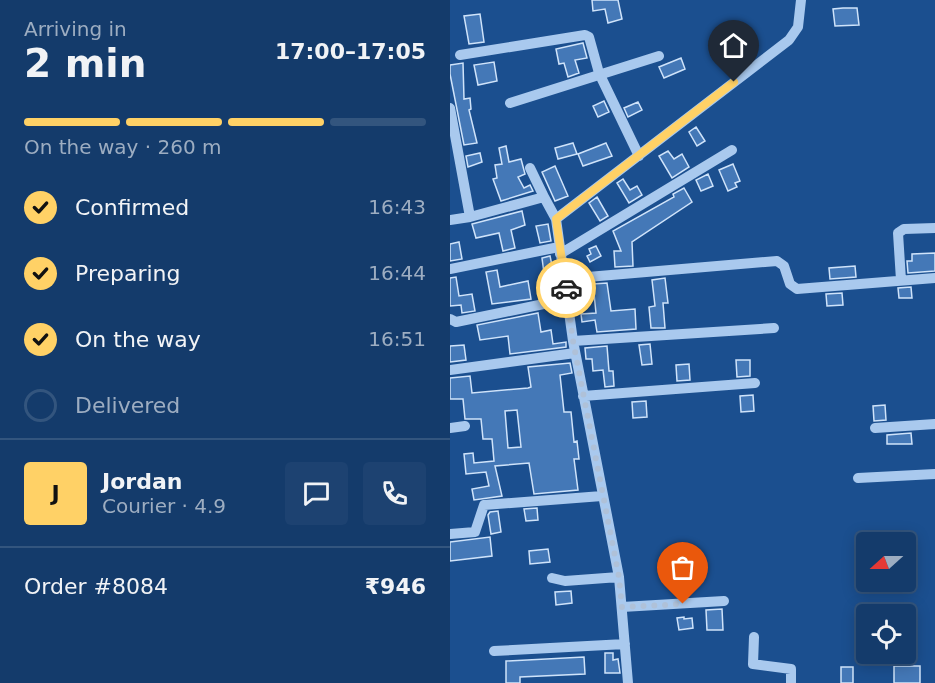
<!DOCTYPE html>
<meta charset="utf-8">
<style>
:root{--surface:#143b6b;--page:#1d4271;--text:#f1f3f6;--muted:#9dadc1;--line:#33557e;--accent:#ffd166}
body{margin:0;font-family:"DejaVu Sans",sans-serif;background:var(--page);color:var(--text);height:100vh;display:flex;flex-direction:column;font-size:22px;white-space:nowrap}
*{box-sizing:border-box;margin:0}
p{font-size:20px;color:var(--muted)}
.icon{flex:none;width:33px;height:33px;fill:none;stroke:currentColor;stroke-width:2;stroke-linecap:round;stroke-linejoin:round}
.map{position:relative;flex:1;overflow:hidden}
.sheet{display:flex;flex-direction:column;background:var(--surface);width:450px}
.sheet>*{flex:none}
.needle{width:39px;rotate:249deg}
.buttons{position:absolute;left:406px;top:532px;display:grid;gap:12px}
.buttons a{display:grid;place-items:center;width:60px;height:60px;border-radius:6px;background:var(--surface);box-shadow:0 3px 15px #0003,0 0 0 2px var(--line);font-size:30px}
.pin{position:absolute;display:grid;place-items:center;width:51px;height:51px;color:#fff;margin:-62px -26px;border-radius:50% 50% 50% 0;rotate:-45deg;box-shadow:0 0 6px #0007}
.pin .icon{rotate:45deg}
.courier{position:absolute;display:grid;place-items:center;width:60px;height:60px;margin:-30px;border:4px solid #ffd166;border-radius:50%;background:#fff;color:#222;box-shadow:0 2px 8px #0007}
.summary em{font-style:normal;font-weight:700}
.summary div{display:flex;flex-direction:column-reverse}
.summary{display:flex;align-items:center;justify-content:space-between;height:102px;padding:0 24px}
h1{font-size:39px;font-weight:700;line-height:45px}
.bar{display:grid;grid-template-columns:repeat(4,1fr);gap:9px 6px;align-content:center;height:72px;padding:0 24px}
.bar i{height:8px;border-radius:4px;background:var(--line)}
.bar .current{background:var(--accent)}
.bar p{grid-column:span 4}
.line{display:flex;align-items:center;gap:15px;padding:0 24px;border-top:2px solid var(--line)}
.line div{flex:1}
.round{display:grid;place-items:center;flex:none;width:63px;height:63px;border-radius:6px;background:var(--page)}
ol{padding:0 24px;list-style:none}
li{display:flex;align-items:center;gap:18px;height:66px}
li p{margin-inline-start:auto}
li .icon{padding:6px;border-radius:50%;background:var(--accent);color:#111;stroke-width:4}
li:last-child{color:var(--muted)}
li i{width:33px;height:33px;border:3px solid var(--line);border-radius:50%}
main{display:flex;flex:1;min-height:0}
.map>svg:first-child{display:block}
.building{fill:#4478b7;stroke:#cfe3fa;stroke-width:1.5;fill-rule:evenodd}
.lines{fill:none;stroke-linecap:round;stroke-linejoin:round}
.minor{stroke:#a9c9ee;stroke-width:10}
.done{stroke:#afc1d8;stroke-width:6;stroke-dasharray:0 10.8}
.route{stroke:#ffd166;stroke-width:8}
</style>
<main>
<section class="sheet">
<div class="summary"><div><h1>2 min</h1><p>Arriving in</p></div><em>17:00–17:05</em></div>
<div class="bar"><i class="current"></i><i class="current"></i><i class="current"></i><i></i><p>On the way · 260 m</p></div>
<ol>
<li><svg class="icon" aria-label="check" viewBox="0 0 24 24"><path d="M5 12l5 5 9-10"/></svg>Confirmed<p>16:43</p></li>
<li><svg class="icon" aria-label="check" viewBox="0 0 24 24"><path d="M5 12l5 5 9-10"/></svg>Preparing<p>16:44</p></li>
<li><svg class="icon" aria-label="check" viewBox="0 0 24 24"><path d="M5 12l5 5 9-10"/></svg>On the way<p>16:51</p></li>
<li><i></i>Delivered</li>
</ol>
<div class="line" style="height:108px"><b class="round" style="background:var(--accent);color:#111">J</b><div><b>Jordan</b><p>Courier · 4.9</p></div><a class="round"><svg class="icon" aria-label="chat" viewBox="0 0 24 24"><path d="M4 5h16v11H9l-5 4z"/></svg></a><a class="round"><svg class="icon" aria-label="phone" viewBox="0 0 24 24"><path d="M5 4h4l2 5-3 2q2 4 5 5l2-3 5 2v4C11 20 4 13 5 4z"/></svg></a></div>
<div class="line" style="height:78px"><div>Order #8084</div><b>₹946</b></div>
</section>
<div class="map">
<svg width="485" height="683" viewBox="0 0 485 683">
<rect width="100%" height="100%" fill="#1b4f8f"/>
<!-- building -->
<path class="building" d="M142 0H168L172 19 158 23 155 9 143 11Z
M393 8H407L409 25 385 26 383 9Z
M30 14 34 42 19 44 14 16Z
M133 43 137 58 125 60 129 73 118 77 114 63 109 64 106 49Z
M231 58 235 69 214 78 209 67Z
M44 62 47 81 28 85 24 65Z
M13 63 14 99 20 98 21 109 19 110 27 143 14 145 0 74V65Z
M154 101 159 112 148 117 143 106Z
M188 102 192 110 178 117 174 108Z
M246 127 255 141 247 146 239 132Z
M123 143 127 154 108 159 105 148Z
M156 143 162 156 133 166 128 154Z
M56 146 59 162 71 159 75 174 68 177 74 188 80 185 83 191 51 201 43 179 47 178 45 165 52 164 49 148Z
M218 151 224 159 232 154 239 167 222 178 209 156Z
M30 153 32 162 18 167 16 156Z
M283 164 290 181 285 183 287 187 278 191 269 170Z
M105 166 118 196 105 201 92 172Z
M258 174 263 186 251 191 246 180Z
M173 179 180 190 187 186 192 195 179 203 167 183Z
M234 188 242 202 182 242 183 266 165 267 164 251H171L163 231 224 197 223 194Z
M147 197 158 216 150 221 139 203Z
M72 211 75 225 61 230 65 248 53 251 49 233 26 238 22 224Z
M98 224 101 241 90 243 86 226Z
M9 242 12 259 0 261V244Z
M146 246 151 256 140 262 137 256 141 254 139 249Z
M485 253V271L458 273 457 261H462V254Z
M100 256 108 293 97 296 92 258Z
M405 266 406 277 380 279 379 268Z
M47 270 50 287 78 281 81 299 42 304 36 272Z
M6 277 9 296 22 294 25 311 12 313 11 305 0 306V278Z
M215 278 218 303H213L215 328H201L199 307 205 306 202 280Z
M157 283 161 311 185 309 186 329 147 332 145 320 132 322 131 314 146 313 143 284Z
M461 287 462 298H449L448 288Z
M392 293 393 305 377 306 376 294Z
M88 313 91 332 101 330 103 344 116 342V347L60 354 58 336 30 340 27 325Z
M200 344 202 364 192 365 189 345Z
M14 345 16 360 0 362V346Z
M157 346 159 371H163L164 386 155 387 153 370 143 371 142 359H136L135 348Z
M286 360H300V376L287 377Z
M120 363 122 373 110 375 114 412H121L124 442 127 441 129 459H124L128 490 84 494 79 463 45 466 52 496 24 500 22 489 39 486 36 472 16 474 14 454 23 453 24 463 44 461 42 439H33L31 419H15L13 399H0V378L20 376 22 393 78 388 81 387 78 367ZM67 410 71 447 58 448 55 411Z
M239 364 240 380 227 381 226 365Z
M303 395 304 411 291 412 290 396Z
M196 401 197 417 183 418 182 402Z
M435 405 436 420 424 421 423 406Z
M461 433 462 444H437V435Z
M87 508 88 520 76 521 74 509Z
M48 511 51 532 41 534 38 515 40 512Z
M40 537 42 556 0 561V542Z
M98 549 100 562 80 564 79 551Z
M121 591 122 603 106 605 105 592Z
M272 609 273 630H257L256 610Z
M234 617V619L242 618 243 628 229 630 227 618Z
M155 653H163V660L168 659 170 673H155Z
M134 657 135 674 70 677V683H56V661Z
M444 666H470V683H444Z
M391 667H403V683H391Z"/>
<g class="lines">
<!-- minor -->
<path class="minor" d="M10 55 135 35 139 37 149 73 189 156
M60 103 209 56
M0 108 20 217 94 197 106 219
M80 168 94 197
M0 220 20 217
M110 254 282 150
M0 269 109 247
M114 279 327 261 334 266 340 284 347 289 485 278
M451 280 448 233 454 229 485 228
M0 319 6 322 118 299
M123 341 324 328
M0 370 125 353
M133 396 305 383
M0 428 15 426
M425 428 485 424
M408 478 485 474
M0 534 25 532 34 505 152 496
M102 578 115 581 169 577
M172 607 274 601
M304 637 303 664 341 669V683
M44 651 175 644
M178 683 169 577 123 341 106 219 339 40 348 27 351 0"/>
</g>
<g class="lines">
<!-- done -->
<path class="done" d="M116 288 123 341 169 577 172 607 233 604"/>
<!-- route -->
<path class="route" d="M116 288 106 219 284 82"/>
</g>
</svg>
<div class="buttons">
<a><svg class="needle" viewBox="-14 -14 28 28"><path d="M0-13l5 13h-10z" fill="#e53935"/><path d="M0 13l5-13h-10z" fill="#9dadc1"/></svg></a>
<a><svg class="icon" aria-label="locate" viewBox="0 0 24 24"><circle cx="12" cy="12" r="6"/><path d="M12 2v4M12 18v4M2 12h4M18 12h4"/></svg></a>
</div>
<div class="pin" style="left:233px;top:604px;background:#ea580c"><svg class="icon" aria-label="bag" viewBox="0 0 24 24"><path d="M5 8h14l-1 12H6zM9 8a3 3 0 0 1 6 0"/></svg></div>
<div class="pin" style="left:284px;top:82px;background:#1f2937"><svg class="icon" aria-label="home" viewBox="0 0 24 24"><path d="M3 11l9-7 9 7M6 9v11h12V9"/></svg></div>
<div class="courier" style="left:116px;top:288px"><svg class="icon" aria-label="car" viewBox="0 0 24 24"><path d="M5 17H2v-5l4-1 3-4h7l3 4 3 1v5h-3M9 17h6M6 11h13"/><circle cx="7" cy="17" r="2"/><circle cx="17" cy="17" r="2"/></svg></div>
</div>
</main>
